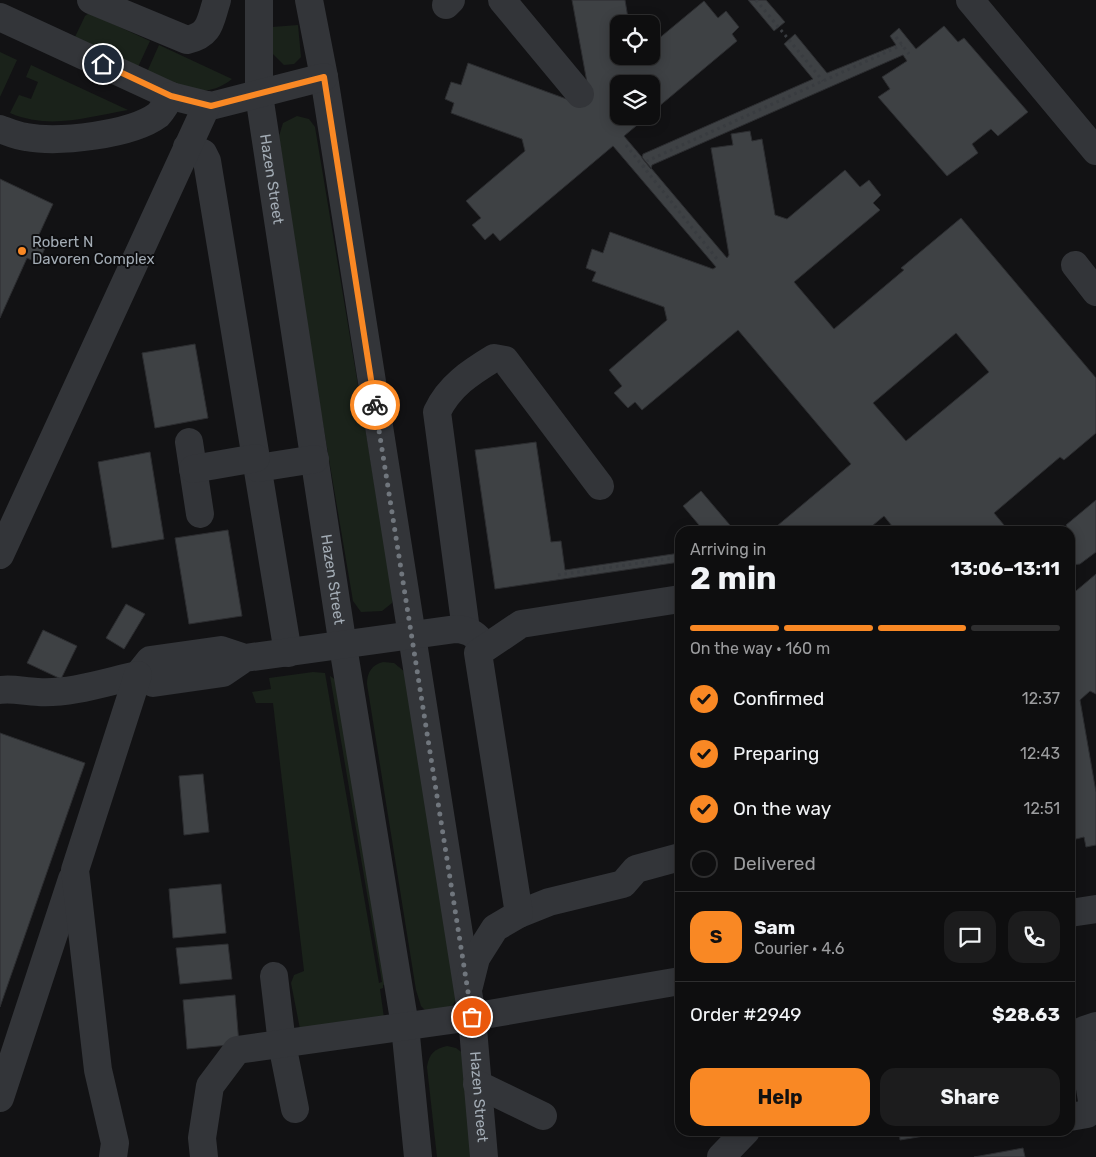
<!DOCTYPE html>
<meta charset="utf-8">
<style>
:root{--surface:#0e0e0f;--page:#1c1c1d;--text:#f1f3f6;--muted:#9b9c9e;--line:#2e2e2f;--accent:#f98824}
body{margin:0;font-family:Rubik,sans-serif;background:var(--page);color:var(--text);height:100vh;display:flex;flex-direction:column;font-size:19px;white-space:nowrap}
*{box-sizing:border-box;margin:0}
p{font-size:16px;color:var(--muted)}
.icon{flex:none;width:28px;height:28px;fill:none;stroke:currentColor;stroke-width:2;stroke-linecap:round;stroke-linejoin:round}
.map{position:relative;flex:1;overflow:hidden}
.details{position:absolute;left:675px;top:526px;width:400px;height:610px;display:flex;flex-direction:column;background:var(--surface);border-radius:15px;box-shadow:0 2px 12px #0003,0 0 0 1px var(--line)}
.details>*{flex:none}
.controls{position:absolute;left:610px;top:15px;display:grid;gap:10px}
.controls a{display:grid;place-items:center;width:50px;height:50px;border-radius:10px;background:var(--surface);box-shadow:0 2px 12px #0003,0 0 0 1px var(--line);font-size:25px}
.pin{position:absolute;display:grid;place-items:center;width:42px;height:42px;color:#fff;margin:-21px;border:2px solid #fff;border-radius:50%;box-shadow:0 1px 5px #0007}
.courier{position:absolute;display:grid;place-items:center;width:50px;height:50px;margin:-25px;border:4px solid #f98824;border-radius:50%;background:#fff;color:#222;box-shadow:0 1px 6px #0007}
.head em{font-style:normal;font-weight:700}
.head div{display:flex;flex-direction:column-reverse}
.head{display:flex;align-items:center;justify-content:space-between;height:85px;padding:0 15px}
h1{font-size:32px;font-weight:700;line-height:38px}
.bar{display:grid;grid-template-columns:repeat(4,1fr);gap:8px 5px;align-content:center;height:60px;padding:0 15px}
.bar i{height:6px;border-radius:4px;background:var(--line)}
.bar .active{background:var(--accent)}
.bar p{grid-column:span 4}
.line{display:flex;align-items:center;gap:12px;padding:0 15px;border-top:1px solid var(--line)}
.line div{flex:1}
.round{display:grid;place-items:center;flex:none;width:52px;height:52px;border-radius:15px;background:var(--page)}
ol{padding:0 15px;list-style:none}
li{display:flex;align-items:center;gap:15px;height:55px}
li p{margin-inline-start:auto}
li .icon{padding:5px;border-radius:50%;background:var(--accent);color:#111;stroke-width:4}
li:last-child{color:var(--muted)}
li i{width:28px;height:28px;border:2px solid var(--line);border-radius:50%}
.action{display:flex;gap:10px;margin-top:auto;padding:10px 15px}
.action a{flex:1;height:58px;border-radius:15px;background:var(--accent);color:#111;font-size:20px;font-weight:700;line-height:58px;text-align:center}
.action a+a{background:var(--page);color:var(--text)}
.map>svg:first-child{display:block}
.green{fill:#1a221a}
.building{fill:#3e4144;stroke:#2c2d30;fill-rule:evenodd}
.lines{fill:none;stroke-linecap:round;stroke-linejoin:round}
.path{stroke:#393c40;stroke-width:3;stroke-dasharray:2.5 4;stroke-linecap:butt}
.minor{stroke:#333539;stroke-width:28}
.done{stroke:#70767d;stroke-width:5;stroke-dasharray:0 9}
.route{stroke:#f98824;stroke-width:6}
.poi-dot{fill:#f98824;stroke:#0d0d0f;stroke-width:2}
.labels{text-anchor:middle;stroke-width:4;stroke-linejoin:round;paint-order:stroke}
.street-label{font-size:15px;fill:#a3acb5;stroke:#0d0d0f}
.poi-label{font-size:15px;fill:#a3acb5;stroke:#0d0d0f;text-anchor:start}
</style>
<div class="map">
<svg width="1096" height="1157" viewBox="0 0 1096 1157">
<rect width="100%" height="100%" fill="#121214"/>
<!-- green -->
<path class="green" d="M89 13 150 41 138 67 75 37 85 16Z
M298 25 301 57 294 64 284 65 273 54 272 27Z
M159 45 232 79C202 103 178 84 147 72Z
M0 52 17 60 0 97Z
M31 65 128 110C87 117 50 130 10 113L19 95 31 99 38 82 26 77Z
M297 116 309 119 315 127 393 595 392 603 382 611 361 612 353 601 315 377 279 136 283 123Z
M383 662 394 663 405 672 457 998 450 1009 425 1010 421 1006 416 990 367 684C367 672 372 665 383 662Z
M313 672 325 673 379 983 382 982 330 676 336 680 388 984 383 985V988L380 989 384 1018 300 1029 291 983 294 975 304 971 273 703H256L252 692 271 689 269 678Z
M447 1046 456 1048 464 1054 478 1157H437L427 1067C429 1054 434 1049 447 1046Z"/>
<!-- building -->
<path class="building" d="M572 0H625L629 24H619V56H651V45L704 1 718 18 726 11 739 27 732 34 737 41 651 113V84H619V116H648L624 136 727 258 729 255 711 148 733 145 731 134 750 131 752 141 762 139 775 215 787 219 845 170 860 187 869 180 881 195 873 203 880 210 794 282 834 329 904 270 901 268 961 218 1096 378V433L1064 460 1060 457 994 513 1009 531H896L884 516 866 531H771L851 464 738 330 642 410 635 402 628 408 614 393 622 386 609 370 667 320 664 307 592 281 596 272 586 268 592 249 603 253 610 232 713 269 716 267 613 146 500 241 493 233 485 240 472 225 481 218 466 201 525 151 522 139 451 113 454 103 445 99 451 82 461 85 468 63 572 101 588 88ZM956 333 989 372 906 441 873 403Z
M748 0H766L785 22 774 31Z
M944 26 958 42 964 38 1028 112 998 136 991 129 972 144 978 153 947 176 878 97 890 89 882 77 907 61 903 55 652 165 651 169 642 158 643 154 813 79 784 44 795 34 827 73 896 45 890 36 899 28 916 49Z
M0 179 53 204 37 239 47 244 38 263 27 258 0 318Z
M195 344 208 418 155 428 142 353Z
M536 442 551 542 561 541 565 570 680 553V562L495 589 475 450Z
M150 452 164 539 112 548 98 462Z
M701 491 735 531H704L683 506Z
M1096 500V552L1080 564 1070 565V531H1065L1068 529 1066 525Z
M228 530 242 616 189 624 175 538Z
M1096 574V694L1090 691 1080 700 1096 792V845L1086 847 1084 837 1072 840 1070 826V596Z
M126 604 145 614 124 649 106 638Z
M43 630 77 646 61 679 27 663Z
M0 733 85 763 0 1007Z
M203 774 209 832 184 835 179 776Z
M221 884 226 933 173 938 169 889Z
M228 944 232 979 180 984 176 948Z
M235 995 239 1044 187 1049 183 1000Z
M899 1131H942V1133L900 1140Z
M1023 1148 1025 1157H974Z"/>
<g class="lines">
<!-- path -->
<path class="path" d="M756 0 823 81
M896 37 909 54
M626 145 717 259
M643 167 647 161 902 45
M558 575 680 557"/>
<!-- minor -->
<g class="minor">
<path d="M91 0 187 40C211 35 210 21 217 0"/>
<path id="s1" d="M259 0V95L342 640 405 1026 418 1157"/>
<path id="s2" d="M309 0 324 77 472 1017 484 1157"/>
<path d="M502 0 580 94"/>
<path d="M970 0 1096 151"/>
<path d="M446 5 451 0"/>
<path d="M0 17 171 96 211 106 324 77"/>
<path d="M0 129C8 132 17 136 26 137 59 143 131 135 158 115 163 110 167 102 171 96"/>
<path d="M187 147 203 153 207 161 288 653"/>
<path d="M1075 265 1096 292"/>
<path d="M189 442 200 514"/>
<path d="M258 468 315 459"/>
<path d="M193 469 256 458"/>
<path d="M0 555 207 105"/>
<path d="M466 630 437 412C449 386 471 372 494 358L505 360 600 486"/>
<path d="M245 658 221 650 150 660 138 675 153 683 223 673 245 658 456 629C471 630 477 636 486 647"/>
<path d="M0 690C14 688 25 692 38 692 71 694 106 682 138 675"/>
<path d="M1070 913 1096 909"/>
<path d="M519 914 549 902 623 884 636 869 680 857"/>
<path d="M274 976 282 1044 295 1109"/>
<path d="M469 986 476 958 495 928 519 914 478 653 521 624 680 599"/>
<path d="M477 1084 543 1116"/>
<path d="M0 1098 72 879"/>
<path d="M1070 1117 1087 1114 1093 1107 1082 1038 1084 1030 1096 1026"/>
<path d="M113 1157 115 1143 98 1070 75 870 138 675"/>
<path d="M204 1157 202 1138 210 1086 237 1050 472 1017 680 981"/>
<path d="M721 1157 746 1131"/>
</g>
</g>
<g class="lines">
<!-- done -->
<path class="done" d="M375 405 472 1017"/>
<!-- route -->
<path class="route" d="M103 64 171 96 211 106 324 77 375 405"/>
</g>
<!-- markers -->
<circle class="poi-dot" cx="22" cy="251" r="5"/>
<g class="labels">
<!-- street labels -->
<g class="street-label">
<text dy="5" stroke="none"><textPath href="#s1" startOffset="180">Hazen Street</textPath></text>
<text dy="5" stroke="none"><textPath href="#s1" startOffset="585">Hazen Street</textPath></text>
<text dy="5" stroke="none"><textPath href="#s2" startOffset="1110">Hazen Street</textPath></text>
</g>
<!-- poi labels -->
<g class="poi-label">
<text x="32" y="247">Robert N<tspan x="32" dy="17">Davoren Complex</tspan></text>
</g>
</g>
</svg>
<div class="controls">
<a><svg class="icon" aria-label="locate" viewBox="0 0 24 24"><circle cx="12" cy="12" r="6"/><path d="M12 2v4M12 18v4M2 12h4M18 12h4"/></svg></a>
<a><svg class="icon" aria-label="layers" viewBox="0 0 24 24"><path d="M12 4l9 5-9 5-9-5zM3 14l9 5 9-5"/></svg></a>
</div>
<div class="pin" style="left:472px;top:1017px;background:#ea580c"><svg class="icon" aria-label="bag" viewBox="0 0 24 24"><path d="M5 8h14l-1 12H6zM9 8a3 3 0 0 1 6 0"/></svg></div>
<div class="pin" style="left:103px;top:64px;background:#1f2937"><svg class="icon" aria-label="home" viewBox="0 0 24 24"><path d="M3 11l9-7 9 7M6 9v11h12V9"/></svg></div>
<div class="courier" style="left:375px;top:405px"><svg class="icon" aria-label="bike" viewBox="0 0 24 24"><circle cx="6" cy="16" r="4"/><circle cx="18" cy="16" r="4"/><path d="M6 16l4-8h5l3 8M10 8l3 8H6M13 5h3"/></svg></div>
<section class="details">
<div class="head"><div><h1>2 min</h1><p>Arriving in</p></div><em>13:06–13:11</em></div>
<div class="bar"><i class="active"></i><i class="active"></i><i class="active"></i><i></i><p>On the way · 160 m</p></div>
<ol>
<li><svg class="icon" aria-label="check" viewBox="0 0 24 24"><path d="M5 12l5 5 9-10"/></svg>Confirmed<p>12:37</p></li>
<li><svg class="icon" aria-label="check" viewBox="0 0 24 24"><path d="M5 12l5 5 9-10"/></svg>Preparing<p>12:43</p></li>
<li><svg class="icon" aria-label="check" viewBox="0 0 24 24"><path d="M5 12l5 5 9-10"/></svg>On the way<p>12:51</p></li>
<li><i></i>Delivered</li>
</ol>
<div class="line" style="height:90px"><b class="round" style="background:var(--accent);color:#111">S</b><div><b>Sam</b><p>Courier · 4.6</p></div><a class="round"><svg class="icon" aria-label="chat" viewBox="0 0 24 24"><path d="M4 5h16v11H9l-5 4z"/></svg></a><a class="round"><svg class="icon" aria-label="phone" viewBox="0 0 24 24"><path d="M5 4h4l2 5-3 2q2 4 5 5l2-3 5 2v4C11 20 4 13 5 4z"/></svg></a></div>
<div class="line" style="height:65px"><div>Order #2949</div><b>$28.63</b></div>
<div class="action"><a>Help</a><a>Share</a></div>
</section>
</div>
